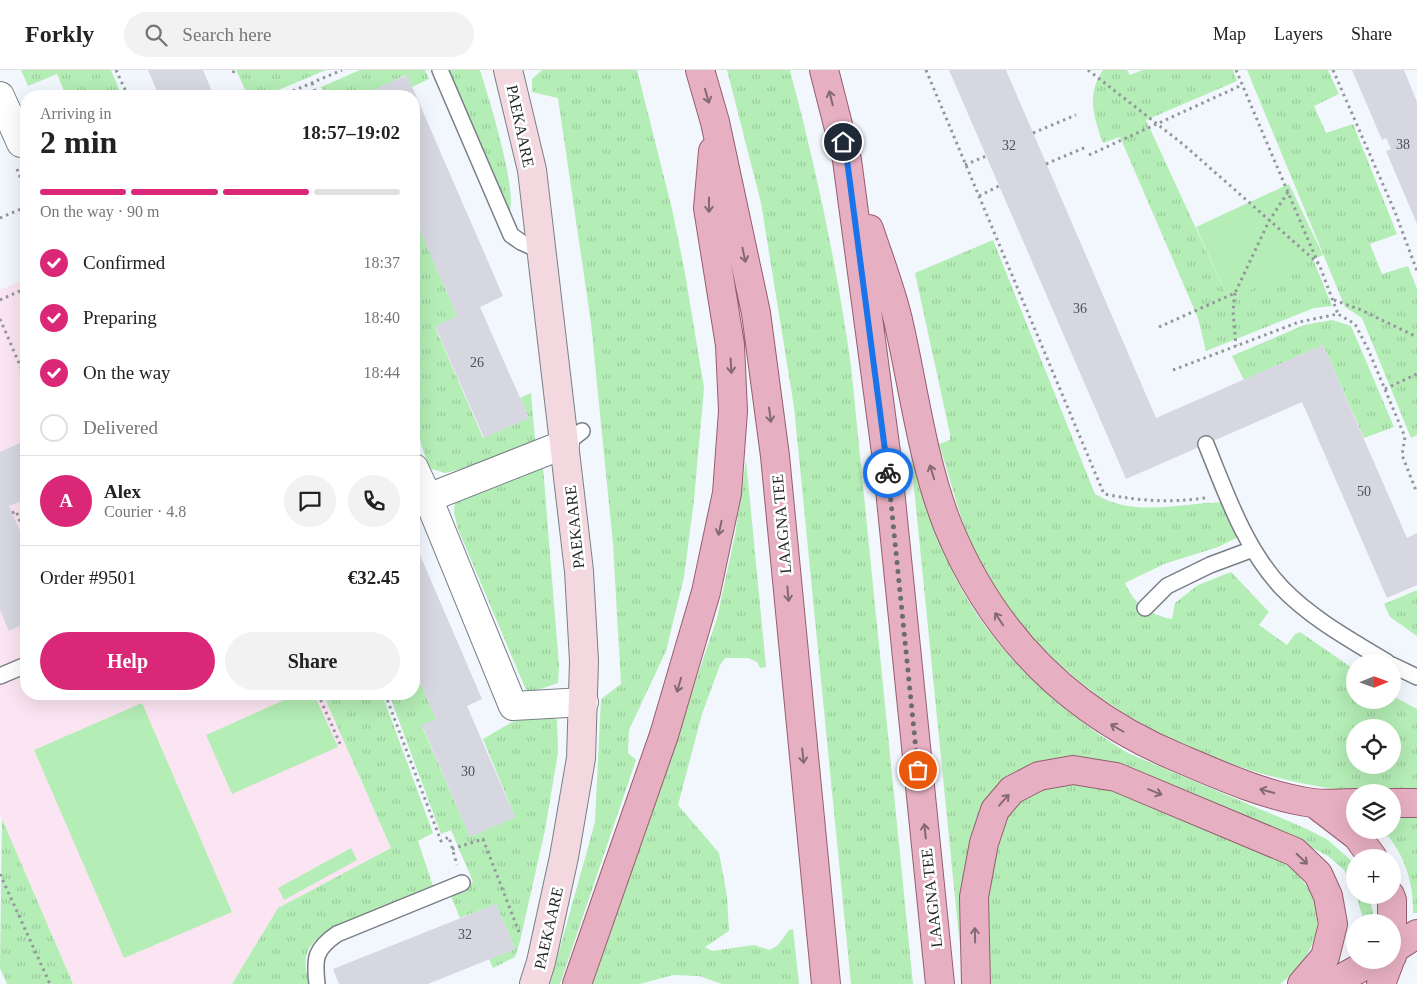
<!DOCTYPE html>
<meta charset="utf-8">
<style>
:root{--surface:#fff;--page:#f2f2f2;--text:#222;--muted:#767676;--line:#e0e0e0;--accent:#db2777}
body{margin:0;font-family:Georgia,serif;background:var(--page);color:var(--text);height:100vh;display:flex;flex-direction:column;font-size:19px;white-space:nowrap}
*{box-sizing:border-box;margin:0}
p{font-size:16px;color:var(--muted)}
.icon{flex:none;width:28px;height:28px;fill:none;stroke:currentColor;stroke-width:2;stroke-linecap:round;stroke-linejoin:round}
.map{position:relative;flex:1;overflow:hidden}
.details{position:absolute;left:20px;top:20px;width:400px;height:610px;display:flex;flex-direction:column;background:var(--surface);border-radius:20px;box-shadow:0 5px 20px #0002}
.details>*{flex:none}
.needle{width:32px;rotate:89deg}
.buttons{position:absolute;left:1346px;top:584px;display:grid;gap:10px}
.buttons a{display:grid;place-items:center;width:55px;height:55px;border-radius:50%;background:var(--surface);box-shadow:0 5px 20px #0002;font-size:25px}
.pin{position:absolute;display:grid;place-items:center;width:42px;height:42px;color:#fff;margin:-21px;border:2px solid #fff;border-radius:50%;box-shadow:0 1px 5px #0007}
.courier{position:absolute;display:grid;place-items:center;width:50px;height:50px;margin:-25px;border:4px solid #1a73e8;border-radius:50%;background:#fff;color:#222;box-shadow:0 1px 6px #0007}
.summary em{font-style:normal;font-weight:600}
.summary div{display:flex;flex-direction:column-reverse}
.summary{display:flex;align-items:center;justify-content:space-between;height:85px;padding:0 20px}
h1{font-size:32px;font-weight:600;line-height:38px}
.bar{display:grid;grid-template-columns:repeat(4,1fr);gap:8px 5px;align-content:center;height:60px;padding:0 20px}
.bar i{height:6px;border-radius:4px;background:var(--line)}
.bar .on{background:var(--accent)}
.bar p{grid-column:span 4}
.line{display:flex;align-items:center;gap:12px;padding:0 20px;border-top:1px solid var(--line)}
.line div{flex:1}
.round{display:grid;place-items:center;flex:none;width:52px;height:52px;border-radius:26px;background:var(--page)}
ol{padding:0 20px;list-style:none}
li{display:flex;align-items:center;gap:15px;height:55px}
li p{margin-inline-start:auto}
li .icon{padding:5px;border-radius:50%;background:var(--accent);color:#fff;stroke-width:4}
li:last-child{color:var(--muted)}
li i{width:28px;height:28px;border:2px solid var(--line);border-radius:50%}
.primary-button{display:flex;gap:10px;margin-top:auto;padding:10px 20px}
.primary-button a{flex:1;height:58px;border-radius:30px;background:var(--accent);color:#fff;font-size:20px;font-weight:600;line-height:58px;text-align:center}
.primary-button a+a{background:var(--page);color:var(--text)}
header{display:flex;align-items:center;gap:30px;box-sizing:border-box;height:70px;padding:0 25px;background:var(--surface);border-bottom:1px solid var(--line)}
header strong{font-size:24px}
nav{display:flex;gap:28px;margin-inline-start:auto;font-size:18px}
.search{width:350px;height:45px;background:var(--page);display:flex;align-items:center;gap:12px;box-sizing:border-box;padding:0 18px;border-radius:28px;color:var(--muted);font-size:19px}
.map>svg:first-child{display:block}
.education{fill:#fce5f2}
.grass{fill:url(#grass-tufts);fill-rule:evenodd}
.garden{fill:#b4edb5}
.building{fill:#d7d7e1}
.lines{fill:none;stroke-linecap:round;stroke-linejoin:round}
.lane-casing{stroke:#797f87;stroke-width:18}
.street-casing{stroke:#797f87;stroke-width:30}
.secondary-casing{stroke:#797f87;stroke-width:30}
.primary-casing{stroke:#975c70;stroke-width:30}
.path{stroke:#93979c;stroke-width:3;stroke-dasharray:2.5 4;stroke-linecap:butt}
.lane{stroke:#fff;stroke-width:15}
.street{stroke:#fff;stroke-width:28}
.secondary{stroke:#f3d8e0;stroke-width:28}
.primary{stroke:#e7b0c2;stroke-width:28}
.oneway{stroke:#836974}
.done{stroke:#696d71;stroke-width:5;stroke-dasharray:0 9}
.route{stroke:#1a73e8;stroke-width:6}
.labels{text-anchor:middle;stroke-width:5;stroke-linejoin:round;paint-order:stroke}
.number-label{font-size:14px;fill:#4d4f54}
.street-label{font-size:16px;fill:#1f2225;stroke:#fff}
</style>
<header>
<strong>Forkly</strong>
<div class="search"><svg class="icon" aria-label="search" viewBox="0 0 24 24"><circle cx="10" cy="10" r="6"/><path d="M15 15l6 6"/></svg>Search here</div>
<nav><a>Map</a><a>Layers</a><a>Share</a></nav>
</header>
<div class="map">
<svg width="1417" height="914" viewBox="0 0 1417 914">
<defs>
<pattern id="grass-tufts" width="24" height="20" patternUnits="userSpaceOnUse" patternTransform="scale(1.25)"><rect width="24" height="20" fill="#b4edb5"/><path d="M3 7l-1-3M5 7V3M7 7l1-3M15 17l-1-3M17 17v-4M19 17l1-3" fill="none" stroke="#9acb9c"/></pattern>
</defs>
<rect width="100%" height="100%" fill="#f2f7fe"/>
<!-- education -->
<path class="education" d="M26 209V624H323L391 778 278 838 232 914H73L0 745V220Z"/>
<!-- grass -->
<path class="grass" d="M21 0H111L122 26H66L57 4 28 16Z
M236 0H326L264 26H248Z
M360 0H425L429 9 412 17 406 5 362 26H325L321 17Z
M448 0H480C489 29 516 114 510 141H508Z
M542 0H637L672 139 685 203 704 318 694 430 684 507 666 581 629 660 628 683 636 690 560 914H550L595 752 601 629 621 614 613 474 591 253 558 28 532 22V9Z
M727 0H790C816 98 837 196 851 296L913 914H851L794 337 761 133Z
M1103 0H1127L1130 5 1143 0H1233L1237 11 1146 50 1229 230 1313 189 1332 236 1314 238 1206 281 1198 248 1120 67 1103 73C1094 48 1086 24 1103 0Z
M1247 0H1328L1339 24 1314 36 1326 63 1353 54 1397 164 1370 174 1382 204 1408 196 1417 219V365L1411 368 1362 248 1345 237Z
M414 146 457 246 435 257 483 368 529 348 520 328 531 323 535 370 465 398 445 403 429 398 414 352Z
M993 170 1095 424C1134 448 1181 433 1224 432L1240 466 1218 477 1164 494 1125 513C1134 534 1150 545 1172 549L1175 533 1198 515 1231 502 1269 542 1259 555 1287 575 1295 564 1300 562 1355 600V630H1392L1393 626 1417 639V720C1390 721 1361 723 1334 719 1196 699 1053 624 983 499 963 464 952 414 939 374L950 370V364L915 203ZM1355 658H1392V695H1355Z
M1332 250 1351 256 1394 357 1364 368 1323 275 1244 310 1232 286 1304 255Z
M911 388C922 423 933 459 948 492 984 574 1053 637 1128 683L1307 759 1328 770 1355 794V822L1344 800 1328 786 1299 771 1131 700 1021 701 963 842 962 897Z
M746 390 766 597 760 598 757 592 748 588H725L720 595 702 644 678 735 719 783 727 826 729 861 705 877 712 881 754 875 770 880 778 875 789 860 793 859 799 914H722L699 906 673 905 640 914H593L717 548 735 465Z
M543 397 559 596 558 613 532 622 526 620 458 459 454 443 455 431Z
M1417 520V566L1390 547 1384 534Z
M414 598 436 649 422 656 470 767 515 747 483 669 514 651 551 644 557 650 558 683 545 760 520 871 515 887 493 898 489 889 515 879 496 834 460 848 450 824 473 812 451 760 441 764 389 624H414Z
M323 624H382L433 763 418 771 433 816 333 857C309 872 299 885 310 914H232L278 838 391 778Z
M1090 714 1107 718 1279 790C1332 824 1327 878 1280 914H990C989 866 979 755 1027 727 1046 716 1068 715 1090 714Z
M1417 745V843H1413C1414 812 1404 783 1383 760H1392L1393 746Z
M2 749 73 914H7L0 898Z
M1356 825H1369L1375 852H1364Z"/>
<!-- garden -->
<path class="garden" d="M1289 114 1323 185 1229 230 1196 157Z
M298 624H314L338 677 232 724 206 665Z
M142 633 232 842 124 888 34 680Z
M351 778 357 790 284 830 278 818Z"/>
<!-- building -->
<path class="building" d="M148 0H203L214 26H159Z
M949 0H1006L1156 348 1323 275 1407 468 1417 463V515L1387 528 1302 332 1126 409Z
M1352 0H1404L1417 32V154L1386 81 1391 79 1386 68 1382 70Z
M407 5 503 226 480 237 529 348 484 368 435 256 457 246 414 146V26L361 25Z
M26 88V104L21 91Z
M26 370V429L9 436 26 475V553L9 561 0 540V382Z
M414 471 482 629 467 636 515 747 470 767 422 655 436 649 414 598Z
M496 834 515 879 428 914H339L333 899Z"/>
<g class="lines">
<defs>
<path id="lane" d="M440 0 511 165 521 172 541 181
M565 374 582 361
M1206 374C1226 423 1245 479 1282 518 1312 549 1351 570 1387 592
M1145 538 1167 516 1210 495 1253 479
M1392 595 1417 607
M0 606 26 595
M317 914C314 888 315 879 337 864L462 813"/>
<path id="street" d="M0 26 21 73
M414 398 428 428 565 374
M428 428 513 636 584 632"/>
<path id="secondary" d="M508 0 532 100 579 501 584 591 581 688 564 787 541 892 534 914"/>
<path id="primary" d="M700 0 715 52 756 243 775 386 826 914
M824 0 847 90 887 390 940 914
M869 159C879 189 891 220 898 250 914 319 922 390 948 456 993 566 1071 643 1179 688 1221 706 1268 727 1313 733 1327 735 1342 733 1355 733
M1314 733 1357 766 1373 788
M1392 733H1417
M1390 825 1392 830V886
M1392 880 1417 864
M577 914 664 665 706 522 727 423 733 341 730 275 708 138 713 81
M976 914 974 827 984 773 995 740 1012 720 1039 706 1073 700 1116 707 1295 782 1318 804 1328 826 1333 854 1325 887 1302 914
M1331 914 1375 890
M1381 914 1390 890"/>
</defs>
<!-- lane casing -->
<use href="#lane" class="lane-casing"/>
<!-- street casing -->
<use href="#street" class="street-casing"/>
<!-- secondary casing -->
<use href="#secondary" class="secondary-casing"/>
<!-- primary casing -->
<use href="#primary" class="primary-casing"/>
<!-- path -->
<path class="path" d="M116 0 128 26
M926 0 1104 424C1140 431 1169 433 1205 428
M1088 0 1184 75 1319 194 1338 244
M1236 0 1318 193
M1333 0 1395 142 1417 201
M233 3 234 0
M312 13 317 26
M281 26 342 0
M1033 63 1076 45
M1089 85 1242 15
M1046 94 1086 77
M965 95 986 86
M17 99 26 122
M979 126 999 116
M0 148 26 137
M1235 223 1233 241 1236 276
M0 230 26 218
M1334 230 1361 240 1417 267
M0 249 26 309
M1159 257 1235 223 1269 151 1288 122
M1173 300 1299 252 1338 244 1355 254 1368 279 1405 367 1402 385 1417 423
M1385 319 1417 304
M12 443 16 441 22 457 26 458
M318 624 341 676
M385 624 441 771 449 767 457 795
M452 779 483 769 519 862
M0 804 50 914"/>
<!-- lane -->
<use href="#lane" class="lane"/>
<!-- street -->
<use href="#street" class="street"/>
<!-- secondary -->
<use href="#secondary" class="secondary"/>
<!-- primary -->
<use href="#primary" class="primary"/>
</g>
<!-- one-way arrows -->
<defs><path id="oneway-shaft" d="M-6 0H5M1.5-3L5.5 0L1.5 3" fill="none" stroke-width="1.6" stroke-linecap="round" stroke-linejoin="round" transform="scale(1.25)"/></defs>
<g class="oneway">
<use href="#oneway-shaft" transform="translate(707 26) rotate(74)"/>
<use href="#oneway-shaft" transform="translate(831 28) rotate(-104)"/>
<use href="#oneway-shaft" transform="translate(709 135) rotate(90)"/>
<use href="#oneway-shaft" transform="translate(744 185) rotate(78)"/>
<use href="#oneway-shaft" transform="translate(731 296) rotate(87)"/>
<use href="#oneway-shaft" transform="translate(770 345) rotate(83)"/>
<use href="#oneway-shaft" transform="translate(932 402) rotate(-107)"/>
<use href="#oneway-shaft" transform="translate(720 458) rotate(102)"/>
<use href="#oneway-shaft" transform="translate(788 524) rotate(85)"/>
<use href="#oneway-shaft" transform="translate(999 549) rotate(-123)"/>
<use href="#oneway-shaft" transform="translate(679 615) rotate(106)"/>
<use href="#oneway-shaft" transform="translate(1117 658) rotate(-150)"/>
<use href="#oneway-shaft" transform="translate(803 686) rotate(84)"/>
<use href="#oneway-shaft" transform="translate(1267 721) rotate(-165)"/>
<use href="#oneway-shaft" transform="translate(1155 722) rotate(22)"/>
<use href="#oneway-shaft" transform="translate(1004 730) rotate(-48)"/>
<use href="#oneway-shaft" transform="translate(925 761) rotate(-96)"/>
<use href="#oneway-shaft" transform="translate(1302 789) rotate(44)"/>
<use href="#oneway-shaft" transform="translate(975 865) rotate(-91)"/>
</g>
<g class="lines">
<!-- done -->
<path class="done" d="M888 403 918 700"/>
<!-- route -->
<path class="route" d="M843 72 847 90 888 403"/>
</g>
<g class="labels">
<!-- number labels -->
<g class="number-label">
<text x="1403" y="79">38</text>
<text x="1009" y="80">32</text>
<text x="1080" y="243">36</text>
<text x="477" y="297">26</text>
<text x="1364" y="426">50</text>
<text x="468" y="706">30</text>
<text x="465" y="869">32</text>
</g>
<!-- street labels -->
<g class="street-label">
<text transform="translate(521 56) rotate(78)" y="6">PAEKAARE</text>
<text transform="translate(781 454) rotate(-95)" y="6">LAAGNA TEE</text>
<text transform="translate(574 457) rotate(-96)" y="6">PAEKAARE</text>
<text transform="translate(931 828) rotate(-96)" y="6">LAAGNA TEE</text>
<text transform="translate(548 858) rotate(-77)" y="6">PAEKAARE</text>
</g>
</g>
</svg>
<div class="buttons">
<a><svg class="needle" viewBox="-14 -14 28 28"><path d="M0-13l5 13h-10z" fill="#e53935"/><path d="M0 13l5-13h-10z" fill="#767676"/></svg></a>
<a><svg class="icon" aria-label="locate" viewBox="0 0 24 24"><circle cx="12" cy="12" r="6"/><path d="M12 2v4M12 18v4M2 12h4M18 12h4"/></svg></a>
<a><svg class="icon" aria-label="layers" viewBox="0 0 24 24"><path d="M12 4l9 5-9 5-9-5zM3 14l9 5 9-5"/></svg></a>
<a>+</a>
<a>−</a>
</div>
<div class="pin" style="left:918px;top:700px;background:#ea580c"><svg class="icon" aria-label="bag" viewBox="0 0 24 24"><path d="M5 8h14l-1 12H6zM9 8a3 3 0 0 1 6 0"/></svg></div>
<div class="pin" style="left:843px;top:72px;background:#1f2937"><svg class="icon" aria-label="home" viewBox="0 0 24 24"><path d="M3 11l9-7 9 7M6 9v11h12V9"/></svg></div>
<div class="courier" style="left:888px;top:403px"><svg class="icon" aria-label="bike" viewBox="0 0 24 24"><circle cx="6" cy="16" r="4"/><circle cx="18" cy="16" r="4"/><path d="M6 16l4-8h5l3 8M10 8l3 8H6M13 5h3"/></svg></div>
<section class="details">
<div class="summary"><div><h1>2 min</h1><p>Arriving in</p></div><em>18:57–19:02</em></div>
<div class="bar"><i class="on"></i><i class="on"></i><i class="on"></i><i></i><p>On the way · 90 m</p></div>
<ol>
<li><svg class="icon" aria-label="check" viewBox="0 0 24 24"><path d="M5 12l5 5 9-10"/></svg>Confirmed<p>18:37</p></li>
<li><svg class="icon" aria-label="check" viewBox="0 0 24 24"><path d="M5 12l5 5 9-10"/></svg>Preparing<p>18:40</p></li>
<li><svg class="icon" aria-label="check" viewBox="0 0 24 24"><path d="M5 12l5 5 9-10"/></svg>On the way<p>18:44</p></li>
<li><i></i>Delivered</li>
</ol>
<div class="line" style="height:90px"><b class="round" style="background:var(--accent);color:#fff">A</b><div><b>Alex</b><p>Courier · 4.8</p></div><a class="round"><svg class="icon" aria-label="chat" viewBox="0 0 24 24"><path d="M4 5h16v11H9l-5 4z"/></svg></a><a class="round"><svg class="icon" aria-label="phone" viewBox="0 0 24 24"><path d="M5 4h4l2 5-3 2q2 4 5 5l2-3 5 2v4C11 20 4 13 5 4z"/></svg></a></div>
<div class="line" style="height:65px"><div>Order #9501</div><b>€32.45</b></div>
<div class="primary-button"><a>Help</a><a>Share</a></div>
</section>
</div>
